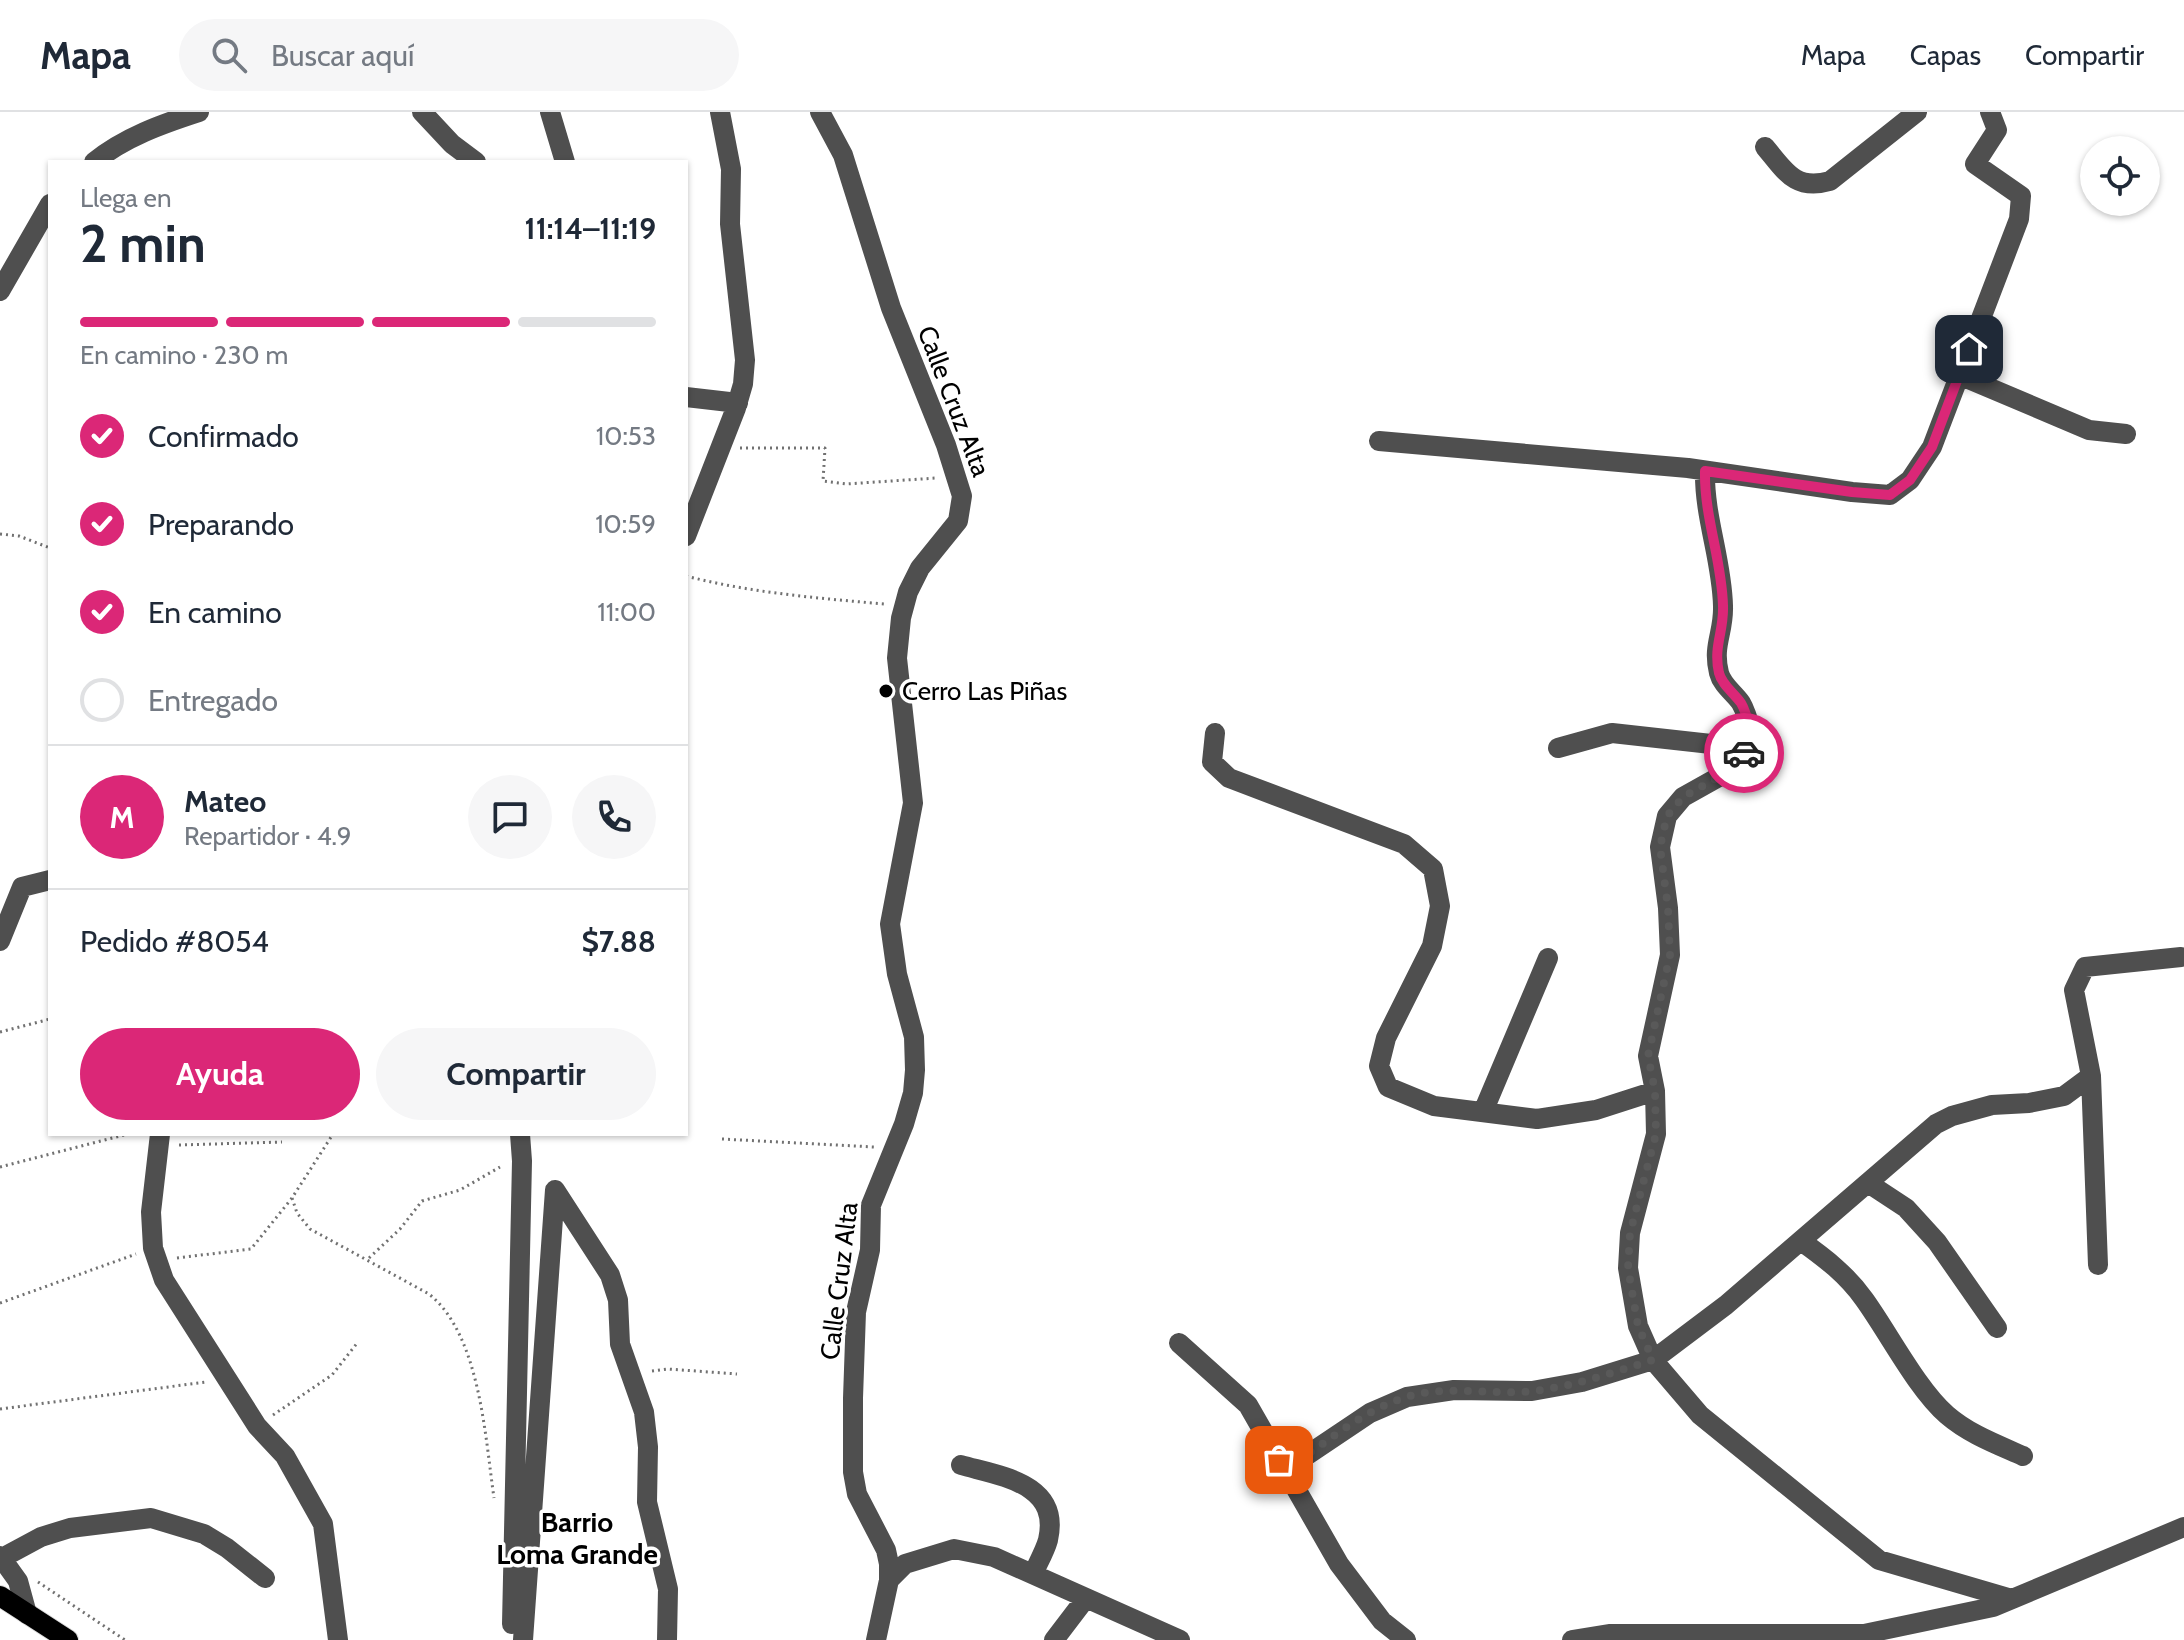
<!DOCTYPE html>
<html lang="es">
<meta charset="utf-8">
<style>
:root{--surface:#fff;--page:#f6f6f7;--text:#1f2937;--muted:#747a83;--line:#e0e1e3;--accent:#db2777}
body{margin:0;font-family:Cabin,sans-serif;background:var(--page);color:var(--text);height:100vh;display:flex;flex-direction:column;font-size:30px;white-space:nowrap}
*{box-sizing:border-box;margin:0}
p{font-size:26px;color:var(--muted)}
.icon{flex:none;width:44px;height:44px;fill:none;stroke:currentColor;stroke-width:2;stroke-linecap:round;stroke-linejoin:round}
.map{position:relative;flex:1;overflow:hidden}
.drawer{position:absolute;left:48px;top:48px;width:640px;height:976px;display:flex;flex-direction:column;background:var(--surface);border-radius:0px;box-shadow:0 2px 6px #0004}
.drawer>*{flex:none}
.fabs{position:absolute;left:2080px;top:24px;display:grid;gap:16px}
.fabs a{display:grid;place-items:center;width:80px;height:80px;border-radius:50%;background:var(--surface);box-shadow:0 2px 6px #0004;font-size:40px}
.pin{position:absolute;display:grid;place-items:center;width:68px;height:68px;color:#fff;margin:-34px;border-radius:16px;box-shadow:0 4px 12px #0006}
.courier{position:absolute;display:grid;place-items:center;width:80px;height:80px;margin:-40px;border:6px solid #db2777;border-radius:50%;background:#fff;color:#222;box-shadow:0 2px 10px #0007}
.summary em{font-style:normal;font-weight:700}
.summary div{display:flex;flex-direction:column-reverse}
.summary{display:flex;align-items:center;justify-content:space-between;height:136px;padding:0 32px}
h1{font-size:52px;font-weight:700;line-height:60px}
.bar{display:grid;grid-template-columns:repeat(4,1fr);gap:12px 8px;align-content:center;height:96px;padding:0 32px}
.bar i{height:10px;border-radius:6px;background:var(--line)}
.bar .current{background:var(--accent)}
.bar p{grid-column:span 4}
.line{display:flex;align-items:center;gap:20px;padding:0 32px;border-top:2px solid var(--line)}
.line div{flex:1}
.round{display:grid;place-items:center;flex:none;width:84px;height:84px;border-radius:42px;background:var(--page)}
ol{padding:0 32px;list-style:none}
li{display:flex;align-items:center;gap:24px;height:88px}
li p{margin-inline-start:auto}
li .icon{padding:8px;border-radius:50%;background:var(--accent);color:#fff;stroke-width:4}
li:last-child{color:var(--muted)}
li i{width:44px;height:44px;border:4px solid var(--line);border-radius:50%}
.cta{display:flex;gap:16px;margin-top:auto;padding:16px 32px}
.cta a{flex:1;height:92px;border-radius:48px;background:var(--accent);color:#fff;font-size:32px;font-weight:700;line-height:92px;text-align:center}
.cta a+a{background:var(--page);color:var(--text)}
header{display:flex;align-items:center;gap:48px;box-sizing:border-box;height:112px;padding:0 40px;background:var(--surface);border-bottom:2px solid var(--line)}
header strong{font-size:38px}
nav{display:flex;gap:44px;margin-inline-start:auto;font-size:28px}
.search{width:560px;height:72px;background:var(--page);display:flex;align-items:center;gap:20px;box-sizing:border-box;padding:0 28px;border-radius:44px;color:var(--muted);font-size:30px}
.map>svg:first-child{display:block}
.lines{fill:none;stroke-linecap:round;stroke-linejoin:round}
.major-casing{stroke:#dbdbdb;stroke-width:22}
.path{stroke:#717171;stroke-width:3;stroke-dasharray:2 4;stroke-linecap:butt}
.minor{stroke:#4f4f4f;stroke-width:20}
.major{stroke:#000;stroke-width:20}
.done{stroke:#595959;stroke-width:8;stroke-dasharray:0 14.4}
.route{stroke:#db2777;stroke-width:10}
.poi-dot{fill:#000;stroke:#fff;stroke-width:3}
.labels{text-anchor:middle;stroke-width:7;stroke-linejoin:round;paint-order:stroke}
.street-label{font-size:26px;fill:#000;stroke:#fff}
.poi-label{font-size:26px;fill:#000;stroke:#fff;text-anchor:start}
.neighbourhood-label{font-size:28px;font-weight:bold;fill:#000;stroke:#fff}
</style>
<header>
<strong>Mapa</strong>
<div class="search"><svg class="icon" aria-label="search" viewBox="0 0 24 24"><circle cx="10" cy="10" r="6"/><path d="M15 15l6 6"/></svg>Buscar aquí</div>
<nav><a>Mapa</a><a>Capas</a><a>Compartir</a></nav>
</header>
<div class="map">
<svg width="2184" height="1528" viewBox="0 0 2184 1528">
<rect width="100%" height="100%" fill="#fff"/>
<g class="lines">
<defs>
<path id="major" d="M0 1484 68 1528"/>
</defs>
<!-- major casing -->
<use href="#major" class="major-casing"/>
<!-- path -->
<path class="path" d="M740 336H825L823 369 846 372 936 366
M0 422 19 424 50 436
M686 464C752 481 817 486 884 492
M0 920 50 907
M722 1027 874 1035
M179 1033 282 1030
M0 1055 128 1022
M292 1086 297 1101 310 1117 429 1182C480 1223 485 1324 494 1386
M177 1146 251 1137 292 1086 333 1022
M369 1146 400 1117 422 1089 460 1078 500 1055
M0 1191 136 1142
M652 1259 668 1257 737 1262
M0 1297 206 1270
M273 1303 332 1263 358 1230
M38 1470 125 1528"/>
<!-- minor -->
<path class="minor" d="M422 0 452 32 476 50
M550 0 565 50
M820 0 843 43 891 196 946 333 962 384 958 409 920 456 908 480 901 506 897 546 913 691 890 812 897 862 914 925 915 958 913 981 904 1012 871 1093 870 1138 856 1200 853 1286V1360L857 1382 886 1438 889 1452V1468L876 1528
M1765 35C1785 59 1795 79 1830 69L1917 0
M94 50C125 25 162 12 199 0
M0 179 50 92
M1959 263 2089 318 2126 322
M686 285 738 291
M1379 329 1688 356 1852 380 1890 383 1910 368 1932 335 2019 107 2021 84 1975 52 1997 18 1990 0
M1705 359C1704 405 1722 448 1723 494 1724 521 1712 533 1719 561 1722 573 1734 581 1741 591 1747 601 1750 615 1753 626L1733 657 1683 685 1667 704 1660 735 1668 796 1670 843 1648 944 1655 979 1656 1022 1630 1121 1628 1156 1638 1214 1653 1248 1700 1303 1879 1448 2012 1487
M686 424 736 296 743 272 745 248 730 112 731 57 720 0
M1215 621 1212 650 1229 666 1404 732 1433 757 1440 794 1432 834 1386 926 1379 954 1388 975 1434 994 1537 1007 1596 998 1655 979
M1558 636 1612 621 1747 636
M0 829 22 775 50 768
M1483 1000 1548 846
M160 1022 151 1100 153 1136 164 1168 257 1314 285 1344 323 1412 338 1528
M1868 1071 1906 1096 1937 1130 1997 1216
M1801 1129C1825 1146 1847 1163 1864 1187 1888 1220 1917 1277 1947 1303 1969 1322 1996 1332 2023 1344
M2098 1153 2091 964 2074 878 2085 855 2181 845
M1179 1231 1248 1293 1339 1452 1382 1509 1406 1528
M961 1353C1000 1364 1061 1371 1048 1428 1045 1439 1038 1451 1033 1462
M1285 1358 1370 1301 1407 1285 1454 1278 1532 1279 1582 1270 1653 1248 1726 1193 1936 1012 1952 1004 1992 993 2029 991 2064 984 2091 964
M0 1444 18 1469 27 1502
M2 1446 41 1425 70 1416 151 1406 204 1422 227 1436 265 1466
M889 1468 905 1452 954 1437 994 1445 1180 1528
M512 1512 522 1049 520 1022
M523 1528 555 1078 610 1163 618 1188 620 1232 644 1300 648 1335 647 1390 668 1477 667 1528
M1054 1528 1086 1486
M1572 1528 1609 1522H1864L1993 1495 2184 1415"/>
<!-- major -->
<use href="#major" class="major"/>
</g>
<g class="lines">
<!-- done -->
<path class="done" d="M1279 1348 1285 1358C1323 1333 1362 1299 1406 1285 1448 1272 1492 1284 1534 1279 1575 1274 1614 1260 1653 1248L1638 1214 1628 1156 1630 1121 1656 1022 1655 979 1648 944 1670 843 1668 796 1660 735 1667 704 1683 685 1733 657 1744 641"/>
<!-- route -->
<path class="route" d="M1744 641 1753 626C1749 615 1747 601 1741 591 1734 581 1722 573 1719 561 1713 534 1724 520 1723 494 1722 448 1704 405 1705 359L1852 380 1890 383 1910 368 1932 335 1969 237"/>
</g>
<!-- markers -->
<circle class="poi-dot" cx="886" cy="579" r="8"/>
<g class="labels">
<!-- street labels -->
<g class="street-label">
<text transform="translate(954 289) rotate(69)" y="9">Calle Cruz Alta</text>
<text transform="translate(839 1169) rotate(-83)" y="9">Calle Cruz Alta</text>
</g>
<!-- poi labels -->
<g class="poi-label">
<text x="902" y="588">Cerro Las Piñas</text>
</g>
<!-- neighbourhood labels -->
<g class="neighbourhood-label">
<text x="577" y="1420">Barrio<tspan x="577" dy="32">Loma Grande</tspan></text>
</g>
</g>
</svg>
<div class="fabs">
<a><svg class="icon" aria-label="locate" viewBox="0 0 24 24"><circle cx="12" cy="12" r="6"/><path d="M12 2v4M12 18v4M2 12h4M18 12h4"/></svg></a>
</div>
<div class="pin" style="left:1279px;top:1348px;background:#ea580c"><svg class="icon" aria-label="bag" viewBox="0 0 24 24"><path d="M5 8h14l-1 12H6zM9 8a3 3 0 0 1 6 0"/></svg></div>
<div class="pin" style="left:1969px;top:237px;background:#1f2937"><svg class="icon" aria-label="home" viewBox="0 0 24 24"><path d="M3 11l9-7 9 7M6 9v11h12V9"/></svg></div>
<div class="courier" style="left:1744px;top:641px"><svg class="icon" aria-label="car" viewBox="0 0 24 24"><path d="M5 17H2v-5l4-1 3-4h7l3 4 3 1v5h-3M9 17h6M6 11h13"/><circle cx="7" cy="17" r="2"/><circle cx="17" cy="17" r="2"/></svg></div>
<section class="drawer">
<div class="summary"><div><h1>2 min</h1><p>Llega en</p></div><em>11:14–11:19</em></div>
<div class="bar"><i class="current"></i><i class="current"></i><i class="current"></i><i></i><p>En camino · 230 m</p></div>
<ol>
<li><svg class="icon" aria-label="check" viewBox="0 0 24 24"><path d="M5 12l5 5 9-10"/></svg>Confirmado<p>10:53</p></li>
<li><svg class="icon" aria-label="check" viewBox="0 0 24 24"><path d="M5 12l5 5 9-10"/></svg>Preparando<p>10:59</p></li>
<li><svg class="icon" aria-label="check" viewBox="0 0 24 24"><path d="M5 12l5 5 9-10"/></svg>En camino<p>11:00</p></li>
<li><i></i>Entregado</li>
</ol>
<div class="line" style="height:144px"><b class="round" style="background:var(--accent);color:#fff">M</b><div><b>Mateo</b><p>Repartidor · 4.9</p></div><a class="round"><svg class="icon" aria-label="chat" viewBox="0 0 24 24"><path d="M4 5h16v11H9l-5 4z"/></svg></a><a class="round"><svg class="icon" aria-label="phone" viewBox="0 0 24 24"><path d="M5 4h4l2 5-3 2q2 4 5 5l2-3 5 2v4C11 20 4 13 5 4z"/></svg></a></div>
<div class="line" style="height:104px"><div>Pedido #8054</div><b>$7.88</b></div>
<div class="cta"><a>Ayuda</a><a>Compartir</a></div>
</section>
</div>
